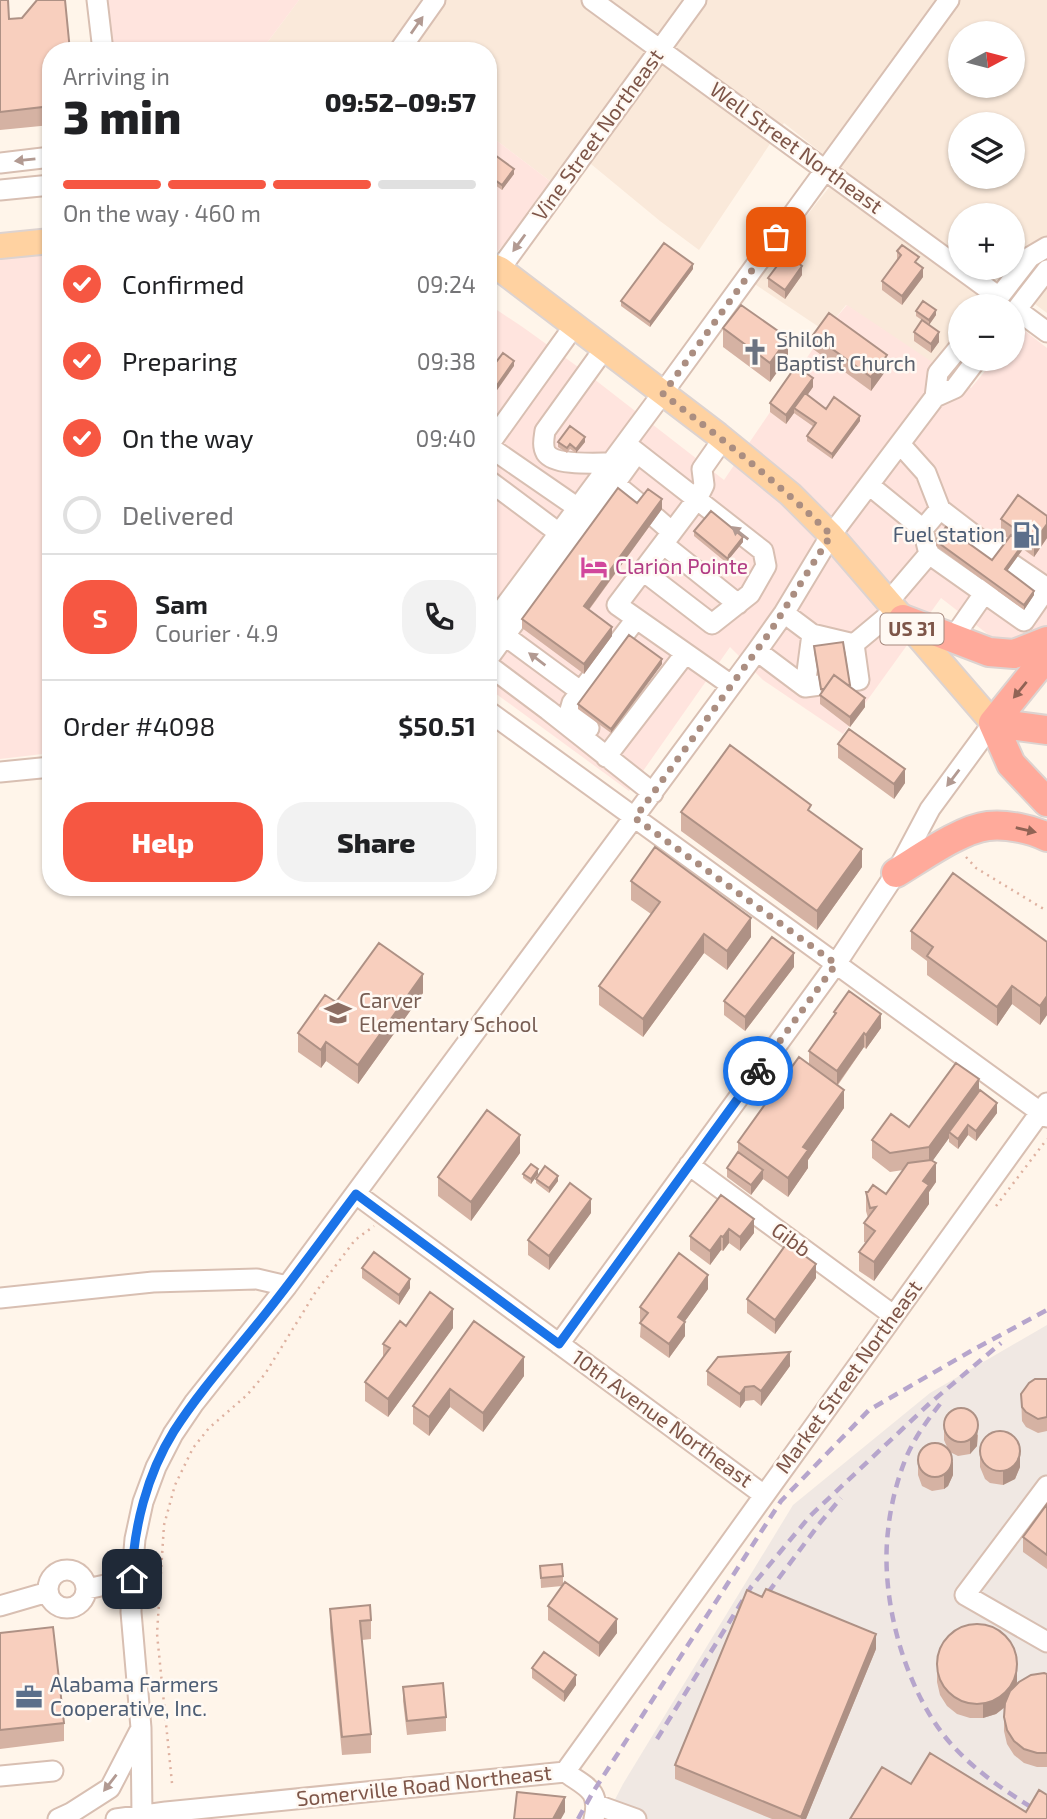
<!DOCTYPE html>
<meta charset="utf-8">
<style>
:root{--surface:#fff;--page:#f2f2f2;--text:#202124;--muted:#757577;--line:#e0e0e0;--accent:#f65742}
body{margin:0;font-family:"Exo 2",sans-serif;background:var(--page);color:var(--text);height:100vh;display:flex;flex-direction:column;font-size:26px;white-space:nowrap}
*{box-sizing:border-box;margin:0}
p{font-size:23px;color:var(--muted)}
.icon{flex:none;width:38px;height:38px;fill:none;stroke:currentColor;stroke-width:2;stroke-linecap:round;stroke-linejoin:round}
.map{position:relative;flex:1;overflow:hidden}
.details{position:absolute;left:42px;top:42px;width:455px;height:854px;display:flex;flex-direction:column;background:var(--surface);border-radius:28px;box-shadow:0 2px 5px #0004}
.details>*{flex:none}
.needle{width:46px;rotate:83deg}
.controls{position:absolute;left:948px;top:21px;display:grid;gap:14px}
.controls a{display:grid;place-items:center;width:77px;height:77px;border-radius:50%;background:var(--surface);box-shadow:0 2px 5px #0004;font-size:35px}
.pin{position:absolute;display:grid;place-items:center;width:60px;height:60px;color:#fff;margin:-30px;border-radius:14px;box-shadow:0 4px 10px #0006}
.courier{position:absolute;display:grid;place-items:center;width:70px;height:70px;margin:-35px;border:5px solid #1a73e8;border-radius:50%;background:#fff;color:#222;box-shadow:0 2px 9px #0007}
.headline em{font-style:normal;font-weight:800}
.headline div{display:flex;flex-direction:column-reverse}
.headline{display:flex;align-items:center;justify-content:space-between;height:119px;padding:0 21px}
h1{font-size:46px;font-weight:800;line-height:52px}
.bar{display:grid;grid-template-columns:repeat(4,1fr);gap:10px 7px;align-content:center;height:84px;padding:0 21px}
.bar i{height:9px;border-radius:5px;background:var(--line)}
.bar .selected{background:var(--accent)}
.bar p{grid-column:span 4}
.line{display:flex;align-items:center;gap:18px;padding:0 21px;border-top:2px solid var(--line)}
.line div{flex:1}
.round{display:grid;place-items:center;flex:none;width:74px;height:74px;border-radius:28px;background:var(--page)}
ol{padding:0 21px;list-style:none}
li{display:flex;align-items:center;gap:21px;height:77px}
li p{margin-inline-start:auto}
li .icon{padding:7px;border-radius:50%;background:var(--accent);color:#fff;stroke-width:4}
li:last-child{color:var(--muted)}
li i{width:38px;height:38px;border:4px solid var(--line);border-radius:50%}
.primary-button{display:flex;gap:14px;margin-top:auto;padding:14px 21px}
.primary-button a{flex:1;height:80px;border-radius:28px;background:var(--accent);color:#fff;font-size:28px;font-weight:800;line-height:80px;text-align:center}
.primary-button a+a{background:var(--page);color:var(--text)}
.map>svg:first-child{display:block}
.residential{fill:#fae9da;fill-rule:evenodd}
.commercial{fill:#ffe4de}
.industrial{fill:#f0e8e3}
.lines{fill:none;stroke-linecap:round;stroke-linejoin:round}
.minor-casing{stroke:#d8bfb2;stroke-width:23}
.major-casing{stroke:#ddd3d0;stroke-width:28}
.highway-casing{stroke:#ddd3d0;stroke-width:32}
.path{stroke:#deb1a0;stroke-width:2.5;stroke-dasharray:2 5;stroke-linecap:butt}
.minor{stroke:#fff;stroke-width:19}
.major{stroke:#ffd2a1;stroke-width:24}
.highway{stroke:#ffaa9b;stroke-width:28}
.rail{stroke:#b6a5cc;stroke-width:4.5;stroke-dasharray:10 7;stroke-linecap:butt}
.wall{fill:#d5b2a3}
.shaded-wall{fill:#ae9185}
.building{fill:#f8cfbe;stroke:#ae9185;stroke-width:2}
.oneway{fill:#b29a92}
.oneway2{fill:#916355}
.done{stroke:#ab8e81;stroke-width:7;stroke-dasharray:0 12.6}
.route{stroke:#1a73e8;stroke-width:9}
.labels{text-anchor:middle;stroke-width:5;stroke-linejoin:round;paint-order:stroke}
.shield{fill:#fff9f3;stroke:#a5877c;stroke-width:2}
.shield-label{font-size:19px;font-weight:bold;fill:#7e5649}
.street-label{font-size:21px;fill:#7e5649;stroke:#fff9f3}
.worship-label{font-size:21px;fill:#5b616d;stroke:#fff9f3;text-anchor:start}
.service-label{font-size:21px;fill:#4e5e75;stroke:#fff9f3;text-anchor:end}
.hotel-label{font-size:21px;fill:#b23c85;stroke:#fff9f3;text-anchor:start}
.education-label{font-size:21px;fill:#785e54;stroke:#fff9f3;text-anchor:start}
</style>
<div class="map">
<svg width="1047" height="1819" viewBox="0 0 1047 1819">
<rect width="100%" height="100%" fill="#fff5ea"/>
<!-- residential -->
<path class="residential" d="M299 0H1047V313L1000 278 980 306H961V335L938 367 846 305 825 331 753 283 843 170 784 123 699 250 660 221 574 150 550 181 488 134V51H261ZM961 33H1013V86H961ZM961 124H1013V177H961ZM961 215H1013V268H961Z"/>
<!-- commercial -->
<path class="commercial" d="M104 0H299L261 51H110Z
M488 134 550 181 506 242 488 262Z
M51 228V753L0 759V233Z
M488 304 524 328 585 372 724 480 825 331 847 305 971 388 995 359H1013V335L1020 327 1047 348V632L1013 646 994 639 941 598 843 734 763 680 730 647 629 791 488 688Z"/>
<!-- industrial -->
<path class="industrial" d="M1047 1325V1819H605L623 1784 793 1505 930 1393Z"/>
<g class="lines">
<defs>
<path id="minor" d="M97 0 103 51
M592 0 999 297
M399 51 435 0
M0 163 51 157
M0 190 51 185
M500 269 696 0
M992 306 1030 257 1047 247
M1017 310 1047 332
M1013 314 1047 270
M604 349 545 431C544 438 542 446 546 453 555 466 596 463 611 463
M935 397 938 373 961 345
M723 439 702 469 704 485 697 499 617 605 731 685
M626 444 763 551 766 566 750 594 712 624 643 571
M900 444 926 473 940 509 1000 555
M488 446 574 326
M488 446 578 508
M605 476 642 506
M488 480 559 533
M869 485 923 529
M656 518 672 532
M663 544 738 604
M929 554 1024 621 1047 588 1012 564
M889 601 929 554 923 529 940 509
M784 613 812 634 854 644
M488 629 662 394 949 0
M497 630 580 691
M953 638 990 585
M757 651 805 687 820 685
M488 659 637 453
M488 665 548 710 653 793
M849 681 859 680 854 644 896 609
M805 687 812 634
M488 711 1047 1117
M589 728 577 719 570 710 572 703 636 619
M606 757 685 654
M0 772 51 767
M689 1165 893 1315
M356 1194 764 1495
M0 1298 153 1282 257 1279 287 1286
M559 1344 836 964 896 873 930 809 993 723
M1047 1486 965 1595 1047 1642
M48 1589a19 19 0 1 1 38 0a19 19 0 1 1-38 0Z
M87 1589 132 1579
M0 1606 48 1592
M0 1776 53 1771
M597 1805 636 1819
M58 1819 71 1813 110 1788 139 1732
M116 1819 166 1812 565 1772
M140 1819 142 1816 141 1728 131 1612 132 1574 135 1539 143 1502 156 1467 173 1434 194 1403 287 1286 757 651 784 613 831 535 935 397 955 388 977 359
M594 1819C601 1790 586 1787 565 1772L1047 1103"/>
<path id="major" d="M0 246 51 241
M488 264 500 269 718 435 790 494 831 535 993 723"/>
<path id="highway" d="M903 619 989 652 1014 654 1047 641
M993 723 1011 764 1047 802
M993 723 1047 656
M993 723 1047 730
M896 873C921 858 961 829 988 826 1007 824 1031 829 1047 837"/>
</defs>
<!-- minor casing -->
<use href="#minor" class="minor-casing"/>
<!-- major casing -->
<use href="#major" class="major-casing"/>
<!-- highway casing -->
<use href="#highway" class="highway-casing"/>
<!-- path -->
<path class="path" d="M966 857 976 868 1047 911
M996 1206 1047 1139
M172 1783 157 1634 164 1525 175 1485 193 1448 209 1428 247 1395 265 1374 315 1293 355 1240 374 1226"/>
<!-- minor -->
<use href="#minor" class="minor"/>
<!-- major -->
<use href="#major" class="major"/>
<!-- highway -->
<use href="#highway" class="highway"/>
<!-- rail -->
<path class="rail" d="M940 1404C926 1422 912 1441 904 1463 896 1484 890 1509 888 1531 880 1598 904 1686 946 1738 974 1772 1010 1794 1047 1817
M758 1606 820 1523 841 1498
M657 1739 751 1587 810 1516 929 1404 1001 1343
M578 1819 593 1792 781 1501 869 1410 971 1351 1047 1310"/>
</g>
<!-- wall -->
<path class="wall" d="M0 0 9 19 51 51V125L0 130Z
M488 150 514 174 502 190 488 180Z
M897 251 919 264 923 277 902 305 882 290V281L897 261Z
M693 269 650 327 621 306V301Z
M49 271H51V332L48 311V297L50 296Z
M802 275 785 299 768 287V278Z
M916 311 936 315 929 325 916 316Z
M723 328 788 357 770 382 723 347Z
M914 332 939 342 931 353 914 341Z
M813 335 887 369 871 391 813 349Z
M813 387 807 395 826 409 860 421 832 459 807 441V436L814 427 794 413 786 424 770 412V403Z
M558 442H585L576 453 570 449 567 453 558 447Z
M637 503 662 509 589 610 612 636 584 674 522 628V619Z
M1047 516V538L1034 557 1023 549 1007 571 1034 595 1024 610 936 546V541L992 560 1008 538 1001 533V519Z
M694 531 743 542 729 559 728 564 694 536Z
M843 642 850 686 865 707 850 727 820 704V695L821 693 814 651V646Z
M662 664 611 733 578 709V704Z
M838 744 905 783 894 799 838 758Z
M681 812H811L862 867 817 930 681 831Z
M631 881 751 937 727 970 704 953 643 1037 599 1005V986L651 914 631 900Z
M911 931 1047 942V1015L1040 1025 1012 1004 997 1026 927 975V961L911 949Z
M794 967 745 1031 724 1015V1001Z
M423 993 358 1084 326 1061 321 1068 298 1052V1033L336 1002Z
M834 1012 881 1028 866 1049 864 1047 838 1085 844 1108 808 1160V1168L788 1197 763 1179 751 1195 727 1177V1168L738 1152V1142L809 1064V1051L834 1015Z
M979 1092 997 1113 976 1141 968 1135 958 1149 949 1142V1138L932 1161 936 1182 929 1192V1204L874 1281 859 1271V1252L866 1243 864 1242V1223L868 1218 866 1211V1192L886 1194 903 1170 890 1172 872 1158V1140L909 1127Z
M520 1153 471 1221 438 1196V1177Z
M523 1174H538L531 1184 523 1178Z
M536 1179 558 1181 549 1193 536 1183Z
M707 1212 754 1233 740 1251 729 1243 723 1251 721 1250 710 1265 690 1250V1236Z
M591 1213 549 1270 528 1255V1240Z
M362 1268 410 1288 399 1305 362 1278Z
M816 1278 775 1334 747 1313V1299Z
M708 1289 684 1322 685 1336 669 1358 640 1337 641 1322 640 1321V1307Z
M474 1321 524 1376 483 1432 450 1407 429 1436 413 1424V1406Z
M406 1326 453 1328 388 1417 365 1401V1382L383 1357V1344Z
M790 1366 761 1406 754 1400 745 1401 740 1408 707 1385V1371Z
M1047 1379V1431L1038 1433 1026 1427 1022 1421 1021 1394Z
M944 1426 978 1435 977 1446 970 1454 958 1456 950 1452 953 1475 948 1486 944 1489 932 1491 922 1486 918 1475V1461L947 1447 944 1440Z
M980 1453 1020 1467 1015 1479 1003 1485 990 1483 985 1479 980 1467Z
M1047 1504V1569L1023 1552V1537Z
M540 1566 563 1576V1586L617 1633 599 1657 548 1620V1606L562 1586 541 1588Z
M330 1609 371 1620V1639L362 1640 371 1734V1753L342 1755 330 1628Z
M0 1633 64 1723V1741L0 1749Z
M876 1649 806 1819H772L675 1779V1765Z
M532 1668 576 1685 564 1702 532 1678Z
M937 1668 1017 1682 1016 1685 1047 1674V1767H1037L1024 1763 1014 1755 1007 1744 1004 1731V1708L996 1714 983 1718H970L957 1714 947 1706 940 1695 937 1682Z
M403 1687 446 1717V1731L407 1735 403 1701Z"/>
<!-- shaded-wall -->
<path class="shaded-wall" d="M514 169V174L502 190V185Z
M693 264V269L650 327V322Z
M802 266V275L785 299V290Z
M923 268V277L902 305V296Z
M936 310V315L929 325V320Z
M939 332V342L931 353V344Z
M788 338V357L770 382V363Z
M887 355V369L871 391V377Z
M514 361V366L488 403V398Z
M813 378V387L797 410 794 408V413L786 424V415Z
M860 416V421L832 459V454Z
M585 437V442L576 453V449Z
M662 499V509L584 616V606Z
M1047 524V538L1034 557V542Z
M743 537V542L729 559 728 564 729 555Z
M1023 544V549L1005 574V569Z
M1034 591V595L1024 610V605Z
M612 627V636L584 674V664Z
M662 659V664L611 733V729Z
M865 698V707L850 727V717Z
M905 769V783L894 799V784Z
M862 849V867L817 930V911Z
M751 918V937L727 970V951Z
M704 934V953L643 1037V1019Z
M794 953V967L745 1031V1017Z
M423 974V993L358 1084V1065Z
M1012 986V1004L997 1026V1007Z
M1047 996V1015L1040 1025V1006Z
M881 1014V1028L866 1049V1035Z
M864 1033V1047L837 1085V1071Z
M326 1042V1061L321 1068V1050Z
M979 1079V1098L949 1132V1138L929 1166V1147Z
M844 1090V1108L808 1160V1168L788 1197V1178L803 1147Z
M997 1103V1113L976 1141V1131Z
M968 1125V1135L958 1149V1139Z
M520 1135V1153L471 1221V1202Z
M936 1163V1182L929 1192V1204L874 1281V1262L923 1181Z
M538 1169V1174L531 1184V1179Z
M763 1170V1179L751 1195V1185Z
M558 1176V1181L549 1193V1188Z
M591 1199V1213L549 1270V1256Z
M754 1219V1233L740 1251V1237Z
M729 1229V1243L723 1251V1237Z
M721 1236V1250L710 1265V1251Z
M816 1264V1278L775 1334V1320Z
M708 1275V1289L678 1331V1317Z
M410 1279V1288L399 1305V1295Z
M453 1309V1328L388 1417V1399Z
M685 1322V1336L669 1358V1344Z
M790 1352V1366L761 1406V1391Z
M524 1357V1376L483 1432V1413Z
M745 1387V1401L740 1408V1394Z
M450 1389V1407L429 1436V1417Z
M978 1421 977 1446 970 1454V1440Z
M1020 1453V1467L1015 1479 1003 1485V1471Z
M953 1461V1475L948 1486 944 1489V1475Z
M617 1619V1633L599 1657V1643Z
M876 1634V1649L806 1819H801Z
M1017 1668V1682L1013 1695 1006 1706 996 1714 983 1718V1704Z
M576 1675V1685L564 1702V1692Z
M565 1797V1812L561 1819H553Z"/>
<!-- building -->
<path class="building" d="M0 0H8L9 19 22 18 37 0H65L70 51H51V106L0 112Z
M488 150 514 169 502 185 488 175Z
M664 243 693 264 650 322 621 301Z
M902 245 919 257 915 262 923 268 902 296 882 281 901 255 897 251Z
M786 254 802 266 785 290 768 278Z
M49 271H51V293Z
M51 296V318L48 297Z
M923 301 936 310 929 320 916 311Z
M741 305 788 338 770 363 723 328Z
M829 313 887 355 871 377 813 335Z
M922 320 939 332 931 344 914 332Z
M503 353 514 361 488 398V373Z
M796 366 813 378 786 415 770 403Z
M805 393 826 409 834 397 860 416 832 454 807 436 816 423 794 408Z
M570 426 585 437 576 449 570 444 567 448 558 442Z
M618 488 637 503 648 489 662 499 584 606 612 627 584 664 522 619Z
M1018 495 1047 516V524L1034 542 1001 519Z
M711 511 743 537 729 555 728 559 694 531Z
M946 527 992 560 1011 535 1023 544 1005 569 1034 591 1024 605 936 541Z
M629 635 662 659 611 729 578 704Z
M843 642 850 685H848L834 675 824 689H821L814 646Z
M834 675 865 698 850 717 820 695Z
M849 729 905 769 894 784 838 744Z
M730 745 811 805 808 810 862 849 817 911 681 812Z
M655 847 751 918 727 951 704 934 643 1019 599 986 660 902 631 881Z
M953 873 1047 942V996L1040 1006 1012 986 997 1007 927 956 933 947 911 931Z
M772 937 794 953 745 1017 724 1001Z
M379 943 423 974 358 1065 326 1042 321 1050 298 1033 325 995 336 1002Z
M849 991 881 1014 866 1035 864 1033 837 1071 809 1051 836 1013 834 1012Z
M799 1057 844 1090 803 1147 808 1150 788 1178 738 1142Z
M956 1063 979 1079 929 1147 890 1153 872 1140 891 1114 909 1127Z
M980 1090 997 1103 976 1131 968 1125 958 1139 949 1132Z
M487 1110 520 1135 471 1202 438 1177Z
M738 1152 763 1170 751 1185 727 1168Z
M931 1160 936 1163 923 1181 929 1185 874 1262 859 1252 875 1231 864 1223 876 1207 870 1208 866 1192H868L873 1185 886 1194 908 1163Z
M531 1164 538 1169 531 1179 523 1174Z
M545 1166 558 1176 549 1188 536 1179Z
M570 1183 591 1199 549 1256 528 1240Z
M721 1195 754 1219 740 1237 729 1229 723 1237 721 1236 710 1251 690 1236Z
M787 1243 816 1264 775 1320 747 1299Z
M374 1252 410 1279 399 1295 362 1268Z
M679 1253 708 1275 678 1317 685 1322 669 1344 640 1323 648 1313 640 1307Z
M430 1292 453 1309 388 1399 365 1382 390 1348 383 1344 400 1321 406 1326Z
M474 1321 524 1357 483 1413 450 1389 429 1417 413 1406Z
M790 1352 761 1391 754 1386 745 1387 740 1394 707 1371 718 1357Z
M1035 1379H1047V1417L1038 1419 1026 1412 1022 1407 1021 1394 1029 1383Z
M944 1425a17 17 0 1 1 34 0a17 17 0 1 1-34 0Z
M980 1451a20 20 0 1 1 40 0a20 20 0 1 1-40 0Z
M918 1460a17 17 0 1 1 34 0a17 17 0 1 1-34 0Z
M1047 1504V1555L1023 1537Z
M562 1564 563 1576 541 1578 540 1566Z
M565 1582 617 1619 599 1643 548 1606Z
M766 1589 876 1634 801 1817 675 1765 747 1590 762 1597Z
M370 1605 371 1620 360 1621 371 1734 342 1737 330 1609Z
M937 1664a40 40 0 1 1 80 0a40 40 0 1 1-80 0Z
M53 1627 64 1723 0 1730V1633Z
M544 1652 576 1675 564 1692 532 1668Z
M1044 1673 1047 1674V1753H1037L1024 1749 1014 1741 1007 1730 1004 1717 1005 1703 1010 1691 1019 1682 1031 1675Z
M443 1683 446 1717 407 1721 403 1687Z
M930 1753 1026 1812 1039 1790 1047 1795V1819H850L882 1767 911 1784Z
M517 1792 565 1797 553 1819H514Z"/>
<!-- one-way arrows -->
<defs><path id="oneway-solid" d="M-6-.8H1V-3.2L6.5 0L1 3.2V.8H-6Z" transform="scale(1.75)"/></defs>
<g class="oneway">
<use href="#oneway-solid" transform="translate(417 25) rotate(-55)"/>
<use href="#oneway-solid" transform="translate(25 160) rotate(174)"/>
<use href="#oneway-solid" transform="translate(519 243) rotate(126)"/>
<use href="#oneway-solid" transform="translate(740 533) rotate(-142)"/>
<use href="#oneway-solid" transform="translate(537 659) rotate(-143)"/>
<use href="#oneway-solid" transform="translate(953 778) rotate(127)"/>
<use href="#oneway-solid" transform="translate(110 1783) rotate(128)"/>
</g>
<g class="oneway2">
<use href="#oneway-solid" transform="translate(1020 690) rotate(129)"/>
<use href="#oneway-solid" transform="translate(1026 830) rotate(13)"/>
</g>
<g class="lines">
<!-- done -->
<path class="done" d="M758 1071 836 964 635 818 770 632 831 535C778 482 722 439 663 394L776 237"/>
<!-- route -->
<path class="route" d="M132 1579C133 1529 147 1474 174 1431 201 1389 235 1352 266 1313 297 1274 326 1234 356 1194L559 1344 758 1071"/>
</g>
<!-- icons -->
<defs>
<symbol id="church-bare" viewBox="-9 -9 18 18"><path d="M-1.2-6h2.4v3.5h3.3v2.4h-3.3V6h-2.4V-.1h-3.3v-2.4h3.3Z" fill="#6b7280" stroke="#fff9f3" stroke-width="2.5" paint-order="stroke"/></symbol>
<symbol id="fuel-bare" viewBox="-9 -9 18 18"><path d="M-5.5-6h7V0h2V4h1.3V-2.5L3-4.5l.8-.8L6-3V5H2.5V1h-1V6h-7ZM-4.2-4.7v3.2H.2V-4.7Z" fill="#5c6f8a" stroke="#fff9f3" stroke-width="2.5" paint-order="stroke"/></symbol>
<symbol id="hotel-bare" viewBox="-9 -9 18 18"><path d="M-6-4.5h1.5V1H6V5H4.5V3h-9V5H-6ZM-4 0a1.8 1.8 0 1 1 3.6 0ZM.5 0V-2.5h3Q6-2.5 6 0Z" fill="#d1479c" stroke="#fff9f3" stroke-width="2.5" paint-order="stroke"/></symbol>
<symbol id="school-bare" viewBox="-9 -9 18 18"><path d="M0-5L7-2L0 1L-7-2ZM-4 1L0 2.5L4 1V4Q0 6-4 4Z" fill="#8d6e63" stroke="#fff9f3" stroke-width="2.5" paint-order="stroke"/></symbol>
<symbol id="office-bare" viewBox="-9 -9 18 18"><path d="M-6-3h4V-5.5h4V-3h4V5H-6ZM-1-4.5V-3h2v-1.5ZM-6 0V1H6V0Z" fill="#5c6f8a" stroke="#fff9f3" stroke-width="2.5" paint-order="stroke"/></symbol>
</defs>
<g fill-rule="evenodd">
<use href="#church-bare" x="736" y="333" width="38" height="38"/>
<use href="#fuel-bare" x="1007" y="516" width="38" height="38"/>
<use href="#hotel-bare" x="575" y="548" width="38" height="38"/>
<use href="#school-bare" x="319" y="994" width="38" height="38"/>
<use href="#office-bare" x="10" y="1678" width="38" height="38"/>
</g>
<g class="labels">
<!-- shield labels -->
<rect class="shield" x="880.5" y="613.5" width="63" height="31" rx="5"/>
<g class="shield-label">
<text x="912" y="636">US 31</text>
</g>
<!-- street labels -->
<g class="street-label">
<text transform="translate(598 135) rotate(-54)" y="7">Vine Street Northeast</text>
<text transform="translate(796 148) rotate(36)" y="7">Well Street Northeast</text>
<text transform="translate(791 1240) rotate(36)" y="7">Gibb</text>
<text transform="translate(849 1377) rotate(-54)" y="7">Market Street Northeast</text>
<text transform="translate(662 1419) rotate(36)" y="7">10th Avenue Northeast</text>
<text transform="translate(424 1786) rotate(-6)" y="7">Somerville Road Northeast</text>
</g>
<!-- worship labels -->
<g class="worship-label">
<text x="776" y="347">Shiloh<tspan x="776" dy="24">Baptist Church</tspan></text>
</g>
<!-- service labels -->
<g class="service-label">
<text x="1005" y="542">Fuel station</text>
<text x="50" y="1692" text-anchor="start">Alabama Farmers<tspan x="50" dy="24">Cooperative, Inc.</tspan></text>
</g>
<!-- hotel labels -->
<g class="hotel-label">
<text x="615" y="574">Clarion Pointe</text>
</g>
<!-- education labels -->
<g class="education-label">
<text x="359" y="1008">Carver<tspan x="359" dy="24">Elementary School</tspan></text>
</g>
</g>
</svg>
<div class="controls">
<a><svg class="needle" viewBox="-14 -14 28 28"><path d="M0-13l5 13h-10z" fill="#e53935"/><path d="M0 13l5-13h-10z" fill="#757577"/></svg></a>
<a><svg class="icon" aria-label="layers" viewBox="0 0 24 24"><path d="M12 4l9 5-9 5-9-5zM3 14l9 5 9-5"/></svg></a>
<a>+</a>
<a>−</a>
</div>
<div class="pin" style="left:776px;top:237px;background:#ea580c"><svg class="icon" aria-label="bag" viewBox="0 0 24 24"><path d="M5 8h14l-1 12H6zM9 8a3 3 0 0 1 6 0"/></svg></div>
<div class="pin" style="left:132px;top:1579px;background:#1f2937"><svg class="icon" aria-label="home" viewBox="0 0 24 24"><path d="M3 11l9-7 9 7M6 9v11h12V9"/></svg></div>
<div class="courier" style="left:758px;top:1071px"><svg class="icon" aria-label="bike" viewBox="0 0 24 24"><circle cx="6" cy="16" r="4"/><circle cx="18" cy="16" r="4"/><path d="M6 16l4-8h5l3 8M10 8l3 8H6M13 5h3"/></svg></div>
<section class="details">
<div class="headline"><div><h1>3 min</h1><p>Arriving in</p></div><em>09:52–09:57</em></div>
<div class="bar"><i class="selected"></i><i class="selected"></i><i class="selected"></i><i></i><p>On the way · 460 m</p></div>
<ol>
<li><svg class="icon" aria-label="check" viewBox="0 0 24 24"><path d="M5 12l5 5 9-10"/></svg>Confirmed<p>09:24</p></li>
<li><svg class="icon" aria-label="check" viewBox="0 0 24 24"><path d="M5 12l5 5 9-10"/></svg>Preparing<p>09:38</p></li>
<li><svg class="icon" aria-label="check" viewBox="0 0 24 24"><path d="M5 12l5 5 9-10"/></svg>On the way<p>09:40</p></li>
<li><i></i>Delivered</li>
</ol>
<div class="line" style="height:126px"><b class="round" style="background:var(--accent);color:#fff">S</b><div><b>Sam</b><p>Courier · 4.9</p></div><a class="round"><svg class="icon" aria-label="phone" viewBox="0 0 24 24"><path d="M5 4h4l2 5-3 2q2 4 5 5l2-3 5 2v4C11 20 4 13 5 4z"/></svg></a></div>
<div class="line" style="height:91px"><div>Order #4098</div><b>$50.51</b></div>
<div class="primary-button"><a>Help</a><a>Share</a></div>
</section>
</div>
